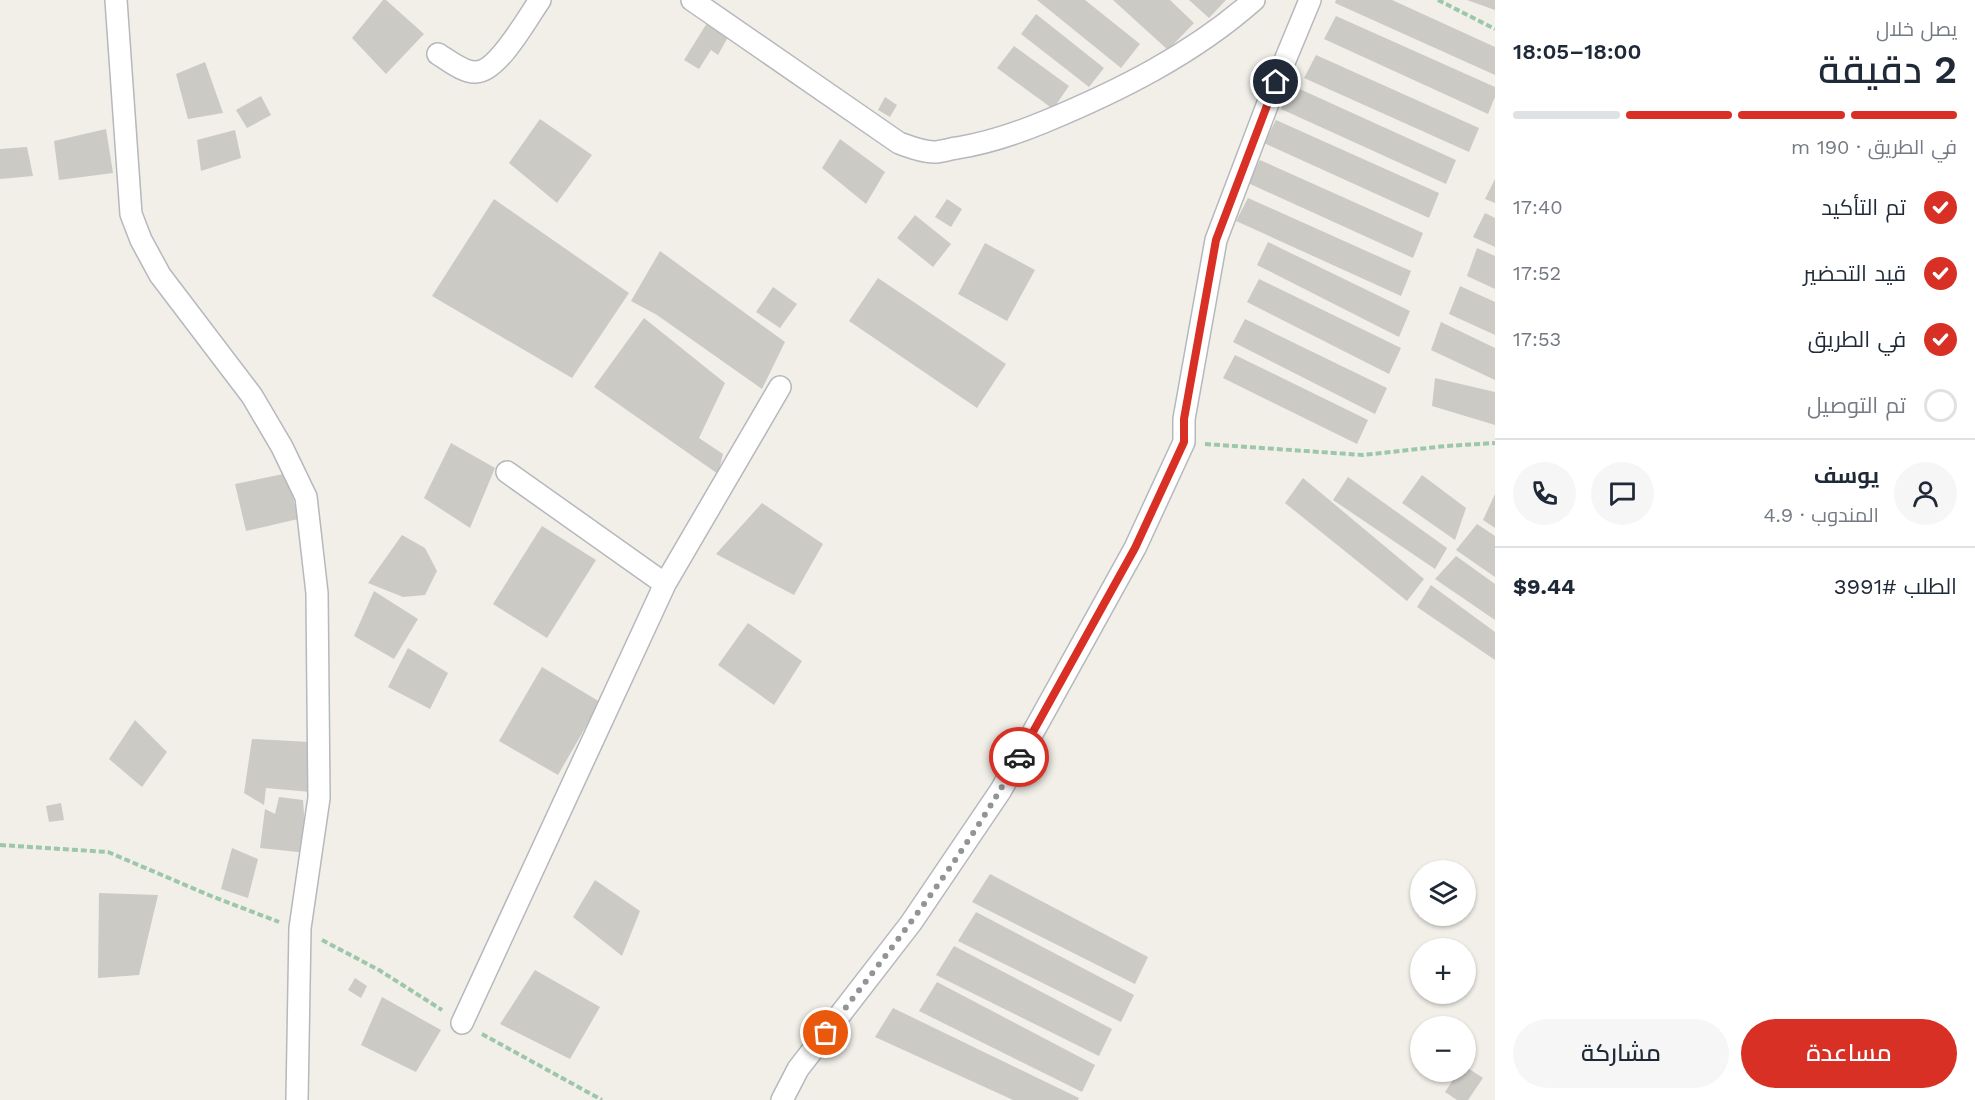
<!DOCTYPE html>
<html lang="ar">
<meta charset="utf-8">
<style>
:root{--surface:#fff;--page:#f6f6f7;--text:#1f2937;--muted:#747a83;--line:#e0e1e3;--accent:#d93025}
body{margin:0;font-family:"Work Sans",Cairo,sans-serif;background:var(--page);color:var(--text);direction:rtl;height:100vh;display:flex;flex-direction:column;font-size:22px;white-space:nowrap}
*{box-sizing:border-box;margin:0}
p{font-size:20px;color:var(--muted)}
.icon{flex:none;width:33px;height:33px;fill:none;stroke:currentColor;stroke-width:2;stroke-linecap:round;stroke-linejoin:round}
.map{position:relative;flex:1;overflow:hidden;direction:ltr}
.side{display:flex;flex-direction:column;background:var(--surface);width:480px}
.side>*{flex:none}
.controls{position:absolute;left:1410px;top:860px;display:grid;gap:12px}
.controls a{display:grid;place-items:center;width:66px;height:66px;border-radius:50%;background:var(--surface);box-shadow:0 2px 4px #0004;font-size:30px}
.pin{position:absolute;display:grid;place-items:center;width:51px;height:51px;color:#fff;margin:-26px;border:3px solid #fff;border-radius:50%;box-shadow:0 2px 6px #0007}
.courier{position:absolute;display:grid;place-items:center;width:60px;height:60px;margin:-30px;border:4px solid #d93025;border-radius:50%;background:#fff;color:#222;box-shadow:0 2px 8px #0007}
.overview em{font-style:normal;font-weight:600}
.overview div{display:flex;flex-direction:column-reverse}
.overview{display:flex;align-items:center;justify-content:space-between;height:102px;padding:0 18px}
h1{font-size:39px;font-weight:600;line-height:45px}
.bar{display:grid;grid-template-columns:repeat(4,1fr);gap:9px 6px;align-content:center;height:72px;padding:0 18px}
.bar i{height:8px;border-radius:4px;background:var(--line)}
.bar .selected{background:var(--accent)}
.bar p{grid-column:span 4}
.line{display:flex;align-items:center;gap:15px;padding:0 18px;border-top:2px solid var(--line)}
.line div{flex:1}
.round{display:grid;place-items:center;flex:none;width:63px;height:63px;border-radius:32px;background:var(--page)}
ol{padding:0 18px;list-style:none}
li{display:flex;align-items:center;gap:18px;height:66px}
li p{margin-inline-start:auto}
li .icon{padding:6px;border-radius:50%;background:var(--accent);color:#fff;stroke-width:4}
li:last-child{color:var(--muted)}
li i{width:33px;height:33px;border:3px solid var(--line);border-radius:50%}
.action{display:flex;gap:12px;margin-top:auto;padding:12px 18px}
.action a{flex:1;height:69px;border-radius:36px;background:var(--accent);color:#fff;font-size:24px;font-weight:600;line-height:69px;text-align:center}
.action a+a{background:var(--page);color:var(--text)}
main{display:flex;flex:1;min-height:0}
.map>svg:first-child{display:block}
.building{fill:#cccac5}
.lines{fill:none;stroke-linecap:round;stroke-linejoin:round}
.street-casing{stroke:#b5b8bc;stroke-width:24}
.path{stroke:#9cc7a9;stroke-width:4;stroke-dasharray:6 3;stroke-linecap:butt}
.street{stroke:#fff;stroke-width:21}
.done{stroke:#929495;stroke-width:6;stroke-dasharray:0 10.8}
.route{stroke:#d93025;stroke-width:8}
</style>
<main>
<section class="side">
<div class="overview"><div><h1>2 دقيقة</h1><p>يصل خلال</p></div><em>18:00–18:05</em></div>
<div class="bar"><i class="selected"></i><i class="selected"></i><i class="selected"></i><i></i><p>في الطريق · 190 m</p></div>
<ol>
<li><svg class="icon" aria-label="check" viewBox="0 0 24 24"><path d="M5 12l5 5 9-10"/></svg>تم التأكيد<p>17:40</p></li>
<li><svg class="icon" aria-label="check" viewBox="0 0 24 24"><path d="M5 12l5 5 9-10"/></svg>قيد التحضير<p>17:52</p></li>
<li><svg class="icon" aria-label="check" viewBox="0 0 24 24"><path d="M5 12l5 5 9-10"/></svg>في الطريق<p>17:53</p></li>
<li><i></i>تم التوصيل</li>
</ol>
<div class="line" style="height:108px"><a class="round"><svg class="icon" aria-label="person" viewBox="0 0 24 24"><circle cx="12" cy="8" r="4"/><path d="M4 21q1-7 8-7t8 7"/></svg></a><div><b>يوسف</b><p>المندوب · 4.9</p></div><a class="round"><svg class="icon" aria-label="chat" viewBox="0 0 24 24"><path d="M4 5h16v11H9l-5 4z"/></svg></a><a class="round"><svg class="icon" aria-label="phone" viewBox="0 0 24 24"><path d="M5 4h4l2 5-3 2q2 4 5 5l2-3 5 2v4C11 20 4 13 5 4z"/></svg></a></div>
<div class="line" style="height:78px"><div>الطلب #3991</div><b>$9.44</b></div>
<div class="action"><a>مساعدة</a><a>مشاركة</a></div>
</section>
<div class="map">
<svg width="1495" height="1100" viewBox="0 0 1495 1100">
<rect width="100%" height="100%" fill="#f1efe8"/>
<!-- building -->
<path class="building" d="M383 0H386L424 34 386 74 352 38Z
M1037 0H1085L1140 44 1121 68Z
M1113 0H1170L1194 23 1168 50Z
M1189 0H1226L1209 18Z
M1336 0H1392L1495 47V75L1335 3Z
M1467 0H1495V10Z
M1036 14 1104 68 1089 87 1021 34Z
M1336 16 1495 87V97L1488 114 1324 39Z
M707 23 728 37 718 55 711 50 699 69 684 60Z
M1014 46 1069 86 1053 109 997 68Z
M1316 55 1479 128 1469 152 1304 78Z
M205 62 223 113 188 119 176 74Z
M1293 86 1456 160 1446 184 1281 109Z
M261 96 271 115 247 128 236 110Z
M885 97 897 105 890 117 878 110Z
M540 119 592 155 557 203 509 163Z
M1276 120 1439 193 1429 218 1264 143Z
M106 129 113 173 59 180 54 141Z
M235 130 241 158 201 171 197 140Z
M840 139 885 172 866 204 822 168Z
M27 147 33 176 0 179V149Z
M1260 160 1423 233 1413 258 1248 183Z
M1495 179V203L1485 199Z
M1248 198 1411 271 1401 296 1236 221Z
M494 199 629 293 572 378 432 296Z
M947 199 962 209 951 227 935 217Z
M1485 213 1495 218V247L1473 237Z
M915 215 951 244 933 267 897 238Z
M1268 242 1410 311 1399 337 1257 265Z
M985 243 1035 270 1007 321 958 294Z
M1477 248 1495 256V289L1467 276Z
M660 251 785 342 762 389 657 315 631 301Z
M878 278 1006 364 977 408 849 321Z
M1259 279 1401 348 1389 374 1247 302Z
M1460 286 1495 302V335L1449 314Z
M773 287 797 304 780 328 756 312Z
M644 318 725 383 699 438 723 454 718 474 594 387Z
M1245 319 1387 388 1375 414 1233 342Z
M1441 322 1495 348V380L1431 350Z
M1235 355 1368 420 1357 444 1223 378Z
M1435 378 1495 392V425L1432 406Z
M451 443 495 468 470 528 424 498Z
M288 473 298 519 246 531 235 484Z
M1422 475 1466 508 1455 540 1402 503Z
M1348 477 1447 548 1435 569 1333 500Z
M1303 478 1424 579 1407 601 1285 503Z
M1495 494V528L1483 520Z
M762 503 823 544 794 595 716 554Z
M1477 524 1495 536V577L1456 550Z
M542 526 596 560 547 638 493 604Z
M402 535 425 548 437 571 425 595 403 597 368 583Z
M1456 556 1495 584V620L1435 579Z
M1431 585 1495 632V660L1417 607Z
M374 591 418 619 394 659 354 636Z
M748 623 802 661 774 705 718 665Z
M408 648 448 673 430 709 388 687Z
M542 667 600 702 558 775 499 741Z
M135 720 167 752 142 787 109 759Z
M252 739 310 742 311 792 266 788 264 805 244 793Z
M279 797 303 800 307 853 260 848 265 809 275 814Z
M61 803 64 820 49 822 46 806Z
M232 848 258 859 248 898 221 889Z
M990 874 1148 957 1135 984 972 902Z
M595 880 640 911 622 956 573 917Z
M99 893 158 895 139 975 98 978Z
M976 912 1134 995 1121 1022 958 941Z
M954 946 1112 1029 1099 1056 936 975Z
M535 970 600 1007 570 1059 500 1024Z
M355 978 367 986 361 998 348 990Z
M937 982 1095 1065 1082 1092 919 1011Z
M382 997 441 1030 416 1072 361 1045Z
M893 1008 1079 1098 1078 1100H1013L875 1037Z
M1466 1067 1483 1078 1468 1100H1457L1445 1092 1459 1071H1466Z"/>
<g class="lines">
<defs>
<path id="street" d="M116 0 131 214 141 240 160 275 252 396 282 447 306 497 317 593 319 798 300 928 297 1100
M692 0 899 143C910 147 922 152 934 152 941 152 949 149 957 148 988 143 1015 134 1044 122 1119 91 1193 54 1254 0
M438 54C448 60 464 73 476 72 498 72 528 17 540 0
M507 472 665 584
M462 1023 665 584 780 387
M782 1100 798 1069 911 923 1001 790 1135 548 1184 442V419L1216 240 1276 82 1310 0"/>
</defs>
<!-- street casing -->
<use href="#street" class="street-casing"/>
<!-- path -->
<path class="path" d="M1438 0 1495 29
M1205 444 1363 455 1446 446 1495 443
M0 845 108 852 211 896 279 922
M322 940 379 970 442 1010
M482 1034 602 1100"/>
<!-- street -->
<use href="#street" class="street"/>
</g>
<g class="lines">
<!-- done -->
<path class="done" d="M826 1033C895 944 965 855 1019 757"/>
<!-- route -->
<path class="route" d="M1019 757 1135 548 1184 442V419L1216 240 1276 82"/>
</g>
</svg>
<div class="controls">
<a><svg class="icon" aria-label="layers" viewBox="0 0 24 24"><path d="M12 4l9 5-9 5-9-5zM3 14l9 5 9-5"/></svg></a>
<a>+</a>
<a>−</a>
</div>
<div class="pin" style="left:826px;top:1033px;background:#ea580c"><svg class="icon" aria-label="bag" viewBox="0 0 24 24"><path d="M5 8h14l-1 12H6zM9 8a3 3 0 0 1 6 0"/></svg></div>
<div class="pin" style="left:1276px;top:82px;background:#1f2937"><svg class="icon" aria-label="home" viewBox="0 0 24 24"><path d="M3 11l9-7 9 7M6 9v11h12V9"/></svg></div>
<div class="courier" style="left:1019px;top:757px"><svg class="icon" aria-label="car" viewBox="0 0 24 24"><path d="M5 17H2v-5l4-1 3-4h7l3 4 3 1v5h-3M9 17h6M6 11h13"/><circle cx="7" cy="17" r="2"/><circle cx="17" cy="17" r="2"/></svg></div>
</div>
</main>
